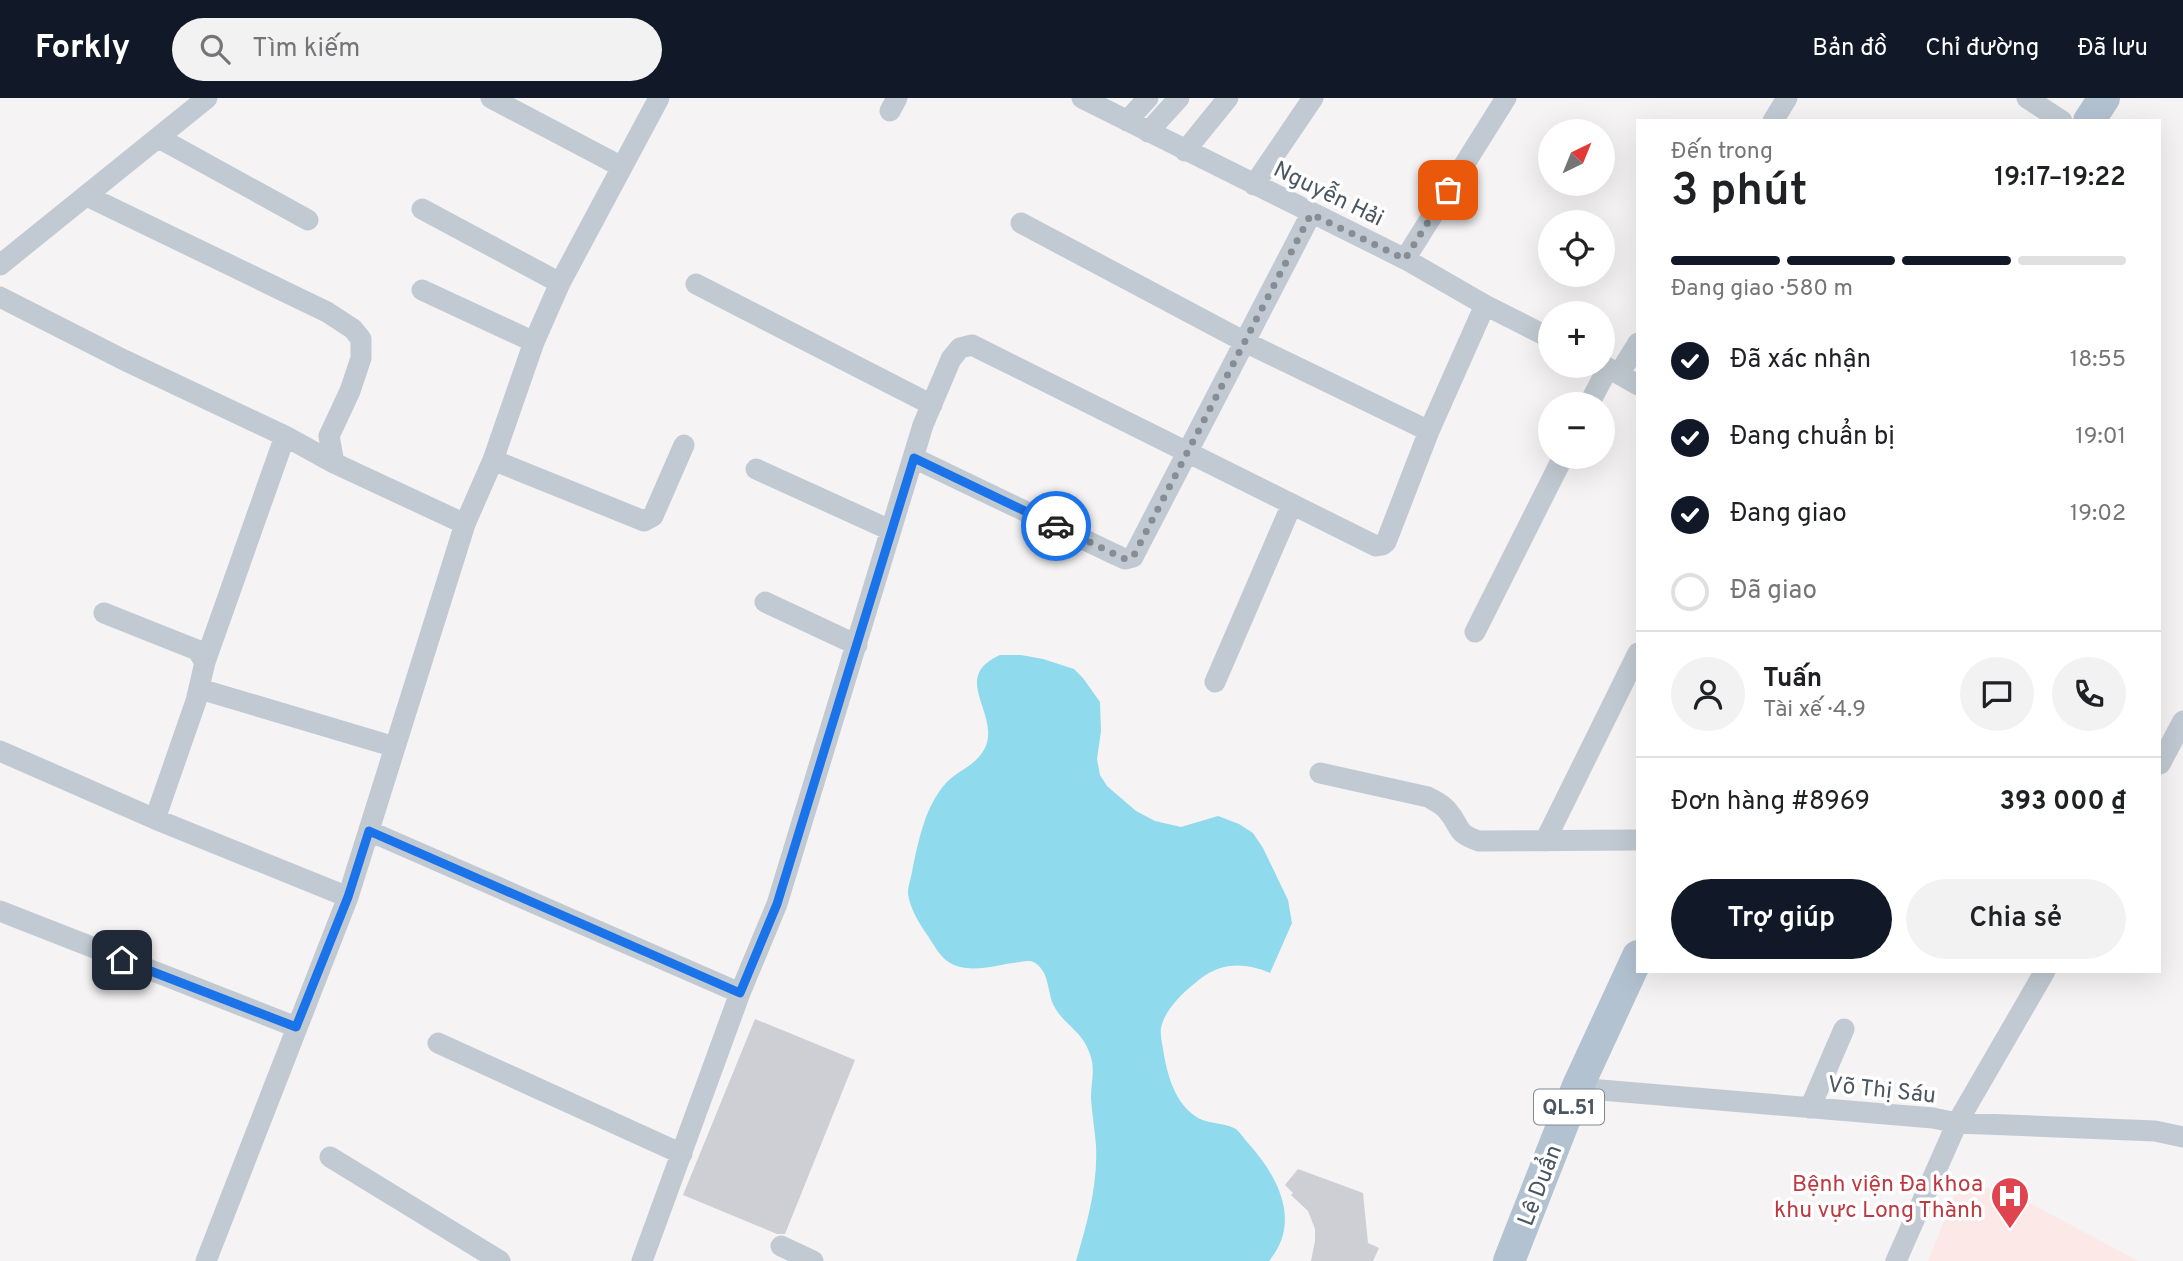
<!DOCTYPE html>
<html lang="vi">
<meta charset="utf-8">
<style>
:root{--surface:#fff;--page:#f2f2f2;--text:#202124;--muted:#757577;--line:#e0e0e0;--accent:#111827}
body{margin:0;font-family:Overpass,sans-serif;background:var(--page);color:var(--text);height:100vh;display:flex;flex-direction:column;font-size:26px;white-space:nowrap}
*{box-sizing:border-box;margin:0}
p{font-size:23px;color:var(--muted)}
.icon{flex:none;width:38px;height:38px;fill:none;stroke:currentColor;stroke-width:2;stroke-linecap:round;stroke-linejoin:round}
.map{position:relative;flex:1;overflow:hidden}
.drawer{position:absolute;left:1636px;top:21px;width:525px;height:854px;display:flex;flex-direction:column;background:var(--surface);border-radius:0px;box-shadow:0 7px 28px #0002}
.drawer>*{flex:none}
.needle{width:46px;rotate:43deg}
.buttons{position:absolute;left:1538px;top:21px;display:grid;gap:14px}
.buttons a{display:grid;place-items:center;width:77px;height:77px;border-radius:50%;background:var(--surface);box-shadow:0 7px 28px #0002;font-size:35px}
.pin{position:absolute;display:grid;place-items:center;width:60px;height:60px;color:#fff;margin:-30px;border-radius:14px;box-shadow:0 4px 10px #0006}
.courier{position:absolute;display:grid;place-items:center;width:70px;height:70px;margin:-35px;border:5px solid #1a73e8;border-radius:50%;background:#fff;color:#222;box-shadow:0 2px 9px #0007}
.headline em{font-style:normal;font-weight:600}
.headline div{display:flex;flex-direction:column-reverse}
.headline{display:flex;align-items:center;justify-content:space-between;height:119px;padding:0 35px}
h1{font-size:46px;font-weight:600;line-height:52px}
.bar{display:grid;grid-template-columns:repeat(4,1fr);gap:10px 7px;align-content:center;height:84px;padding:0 35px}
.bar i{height:9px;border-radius:5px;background:var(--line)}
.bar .active{background:var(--accent)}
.bar p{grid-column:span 4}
.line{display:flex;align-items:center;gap:18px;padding:0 35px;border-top:2px solid var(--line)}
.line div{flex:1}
.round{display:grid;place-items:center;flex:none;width:74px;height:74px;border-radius:37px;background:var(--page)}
ol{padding:0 35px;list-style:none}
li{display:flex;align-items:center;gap:21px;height:77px}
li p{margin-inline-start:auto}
li .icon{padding:7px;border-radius:50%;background:var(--accent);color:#fff;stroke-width:4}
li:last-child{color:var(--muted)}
li i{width:38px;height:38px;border:4px solid var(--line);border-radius:50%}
.cta{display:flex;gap:14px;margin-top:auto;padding:14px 35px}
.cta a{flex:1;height:80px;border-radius:42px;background:var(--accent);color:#fff;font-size:28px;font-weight:600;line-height:80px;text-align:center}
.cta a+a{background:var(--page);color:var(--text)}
header{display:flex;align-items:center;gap:42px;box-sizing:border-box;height:98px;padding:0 35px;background:var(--accent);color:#fff}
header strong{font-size:33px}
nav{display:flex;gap:38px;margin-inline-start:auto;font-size:24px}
.search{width:490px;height:63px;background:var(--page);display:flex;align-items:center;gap:18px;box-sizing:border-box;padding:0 24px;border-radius:38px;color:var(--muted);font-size:26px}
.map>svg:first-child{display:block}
.medical{fill:#fce8e6}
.water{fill:#90daee}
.building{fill:#cdcfd5}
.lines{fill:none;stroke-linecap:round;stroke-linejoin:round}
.minor{stroke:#c1cad2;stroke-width:21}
.primary{stroke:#b3c2d1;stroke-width:32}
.done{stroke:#868d94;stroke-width:7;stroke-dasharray:0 12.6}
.route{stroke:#1a73e8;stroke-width:9}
.labels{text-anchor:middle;stroke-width:7;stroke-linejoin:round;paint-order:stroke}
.shield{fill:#fff;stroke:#808990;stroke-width:2}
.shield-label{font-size:21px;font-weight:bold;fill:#4a5661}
.street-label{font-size:23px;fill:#4a5661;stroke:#fff}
.health-label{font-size:23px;fill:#be3a42;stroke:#fff;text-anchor:end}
</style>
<header>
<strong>Forkly</strong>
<div class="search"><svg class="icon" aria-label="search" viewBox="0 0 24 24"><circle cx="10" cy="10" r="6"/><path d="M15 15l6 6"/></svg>Tìm kiếm</div>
<nav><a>Bản đồ</a><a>Chỉ đường</a><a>Đã lưu</a></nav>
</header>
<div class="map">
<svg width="2183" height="1163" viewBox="0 0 2183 1163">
<rect width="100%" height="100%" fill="#f5f3f3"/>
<!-- medical -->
<path class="medical" d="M1975 1086 2022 1101 2138 1163H1928L1955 1096Z"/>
<!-- water -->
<path class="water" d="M1000 557H1021L1043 561 1074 571 1083 580 1100 604 1101 633 1097 661 1100 677 1107 688 1136 713 1155 723 1181 729 1218 718 1239 726 1253 735 1263 750 1288 802 1292 825 1270 875C1246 864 1221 864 1200 881 1185 893 1165 910 1161 930 1160 936 1162 945 1163 951 1167 976 1174 1005 1198 1020 1210 1026 1225 1025 1234 1030 1239 1032 1244 1041 1248 1045 1278 1078 1302 1124 1269 1163H1076C1087 1126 1098 1087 1096 1048 1095 1032 1092 1017 1091 1001 1091 979 1097 970 1087 949 1079 932 1062 924 1054 908 1047 895 1050 874 1035 865 1031 862 1025 863 1020 864 997 866 968 878 947 863 940 858 933 846 928 838 920 827 909 809 908 795 908 788 911 780 912 774 918 744 925 708 946 685 958 672 976 668 985 650 1001 615 949 580 1000 557Z"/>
<!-- building -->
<path class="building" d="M755 921 855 962 785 1136H777L683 1097Z
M1298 1071 1363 1095 1368 1145 1379 1150 1373 1163H1311L1315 1143V1131L1308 1113 1291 1097 1293 1095 1285 1087Z"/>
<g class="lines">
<!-- minor -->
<path class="minor" d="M491 0 622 69
M1082 0 1405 161 1485 207 1550 240
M2027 0 2062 23
M890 13 897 0
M1127 23 1148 0
M1773 23 1787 0
M1148 34 1179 0
M159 40 308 122
M1185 53 1228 0
M1254 87 1313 0
M87 98 327 214 353 231 361 241V260L350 293 329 338 334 365
M422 111 560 185
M1021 125 1245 244 1429 333
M1405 161 1506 0
M0 167 207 0
M696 186 932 307
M422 192 534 244
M0 199 124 262 285 338 334 365 465 426
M1603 267 1638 287
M1619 276 1638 245
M1589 306 1608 270
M914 360 1114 456 1125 461 1133 459 1311 116
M493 362 644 423 653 418 684 347
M756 371 890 432
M765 504 857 547
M104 515 197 552 205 564 196 603 155 721
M1475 534 1563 359
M205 564 285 338
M1215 584 1292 406
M200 591 395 649
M0 653 155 721 348 799
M2160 666 2183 623
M1320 675 1428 699C1435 703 1442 706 1447 712 1462 729 1454 735 1479 743L1638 742
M369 733 740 895
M1545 743 1638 555
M0 813 296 929
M438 945 682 1056
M1577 990 1933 1020 1957 1025 2155 1033 2183 1039
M1810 1010 1844 931
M330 1059 500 1163
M781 1148 813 1163
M206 1163 348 799 465 426 493 362 534 244 560 185 659 0
M642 1163 740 895 777 806 923 327 951 261 960 250 972 247 1376 448 1382 447 1386 444 1429 333 1485 207
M1896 1163 1957 1025 2045 873"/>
<!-- primary -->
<path class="primary" d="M2089 23 2104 0
M1509 1163 1577 990 1638 858"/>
</g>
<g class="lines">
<!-- done -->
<path class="done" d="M1056 428 1125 461 1133 459 1311 116 1405 161 1448 92"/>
<!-- route -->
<path class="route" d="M122 862 296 929 348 799 369 733 740 895 777 806 914 360 1056 428"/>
</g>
<!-- icons -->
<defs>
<symbol id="hospital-pin" viewBox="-11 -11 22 30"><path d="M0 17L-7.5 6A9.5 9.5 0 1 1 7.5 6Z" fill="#e0444e" stroke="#fff"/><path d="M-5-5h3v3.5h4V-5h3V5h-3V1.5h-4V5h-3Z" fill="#fff"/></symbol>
</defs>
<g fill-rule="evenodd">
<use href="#hospital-pin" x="1988" y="1076" width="44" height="60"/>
</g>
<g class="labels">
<!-- shield labels -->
<rect class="shield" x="1534" y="991.5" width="70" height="35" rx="5"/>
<g class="shield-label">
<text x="1569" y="1016">QL.51</text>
</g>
<!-- street labels -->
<g class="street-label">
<text transform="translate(1329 95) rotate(26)" y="8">Nguyễn Hải</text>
<text transform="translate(1882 991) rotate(6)" y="8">Võ Thị Sáu</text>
<text transform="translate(1539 1087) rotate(-69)" y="8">Lê Duẩn</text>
</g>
<!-- health labels -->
<g class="health-label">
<text x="1983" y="1093">Bệnh viện Đa khoa<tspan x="1983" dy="26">khu vực Long Thành</tspan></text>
</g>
</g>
</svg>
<div class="buttons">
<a><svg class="needle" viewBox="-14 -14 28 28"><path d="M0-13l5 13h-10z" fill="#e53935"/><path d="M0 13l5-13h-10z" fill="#757577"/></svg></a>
<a><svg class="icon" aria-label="locate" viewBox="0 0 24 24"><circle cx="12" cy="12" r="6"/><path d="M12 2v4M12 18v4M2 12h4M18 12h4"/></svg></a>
<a>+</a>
<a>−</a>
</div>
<div class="pin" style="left:1448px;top:92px;background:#ea580c"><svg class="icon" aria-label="bag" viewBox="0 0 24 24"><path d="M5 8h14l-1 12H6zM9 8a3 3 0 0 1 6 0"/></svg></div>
<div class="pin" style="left:122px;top:862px;background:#1f2937"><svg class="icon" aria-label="home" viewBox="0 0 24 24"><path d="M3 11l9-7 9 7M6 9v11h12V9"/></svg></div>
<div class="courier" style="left:1056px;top:428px"><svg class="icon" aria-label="car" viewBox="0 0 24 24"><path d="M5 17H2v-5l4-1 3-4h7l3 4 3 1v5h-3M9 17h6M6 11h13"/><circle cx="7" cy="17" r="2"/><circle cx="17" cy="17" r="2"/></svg></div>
<section class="drawer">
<div class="headline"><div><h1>3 phút</h1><p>Đến trong</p></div><em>19:17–19:22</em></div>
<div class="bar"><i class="active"></i><i class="active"></i><i class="active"></i><i></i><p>Đang giao · 580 m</p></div>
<ol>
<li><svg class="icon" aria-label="check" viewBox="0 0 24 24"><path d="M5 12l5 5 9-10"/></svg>Đã xác nhận<p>18:55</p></li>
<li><svg class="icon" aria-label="check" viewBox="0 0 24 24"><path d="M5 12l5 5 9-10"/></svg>Đang chuẩn bị<p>19:01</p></li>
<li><svg class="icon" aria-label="check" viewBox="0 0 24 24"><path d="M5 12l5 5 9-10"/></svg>Đang giao<p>19:02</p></li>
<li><i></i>Đã giao</li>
</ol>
<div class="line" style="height:126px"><a class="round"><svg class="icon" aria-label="person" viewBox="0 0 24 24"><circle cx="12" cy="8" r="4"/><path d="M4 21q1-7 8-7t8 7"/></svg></a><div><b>Tuấn</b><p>Tài xế · 4.9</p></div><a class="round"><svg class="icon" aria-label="chat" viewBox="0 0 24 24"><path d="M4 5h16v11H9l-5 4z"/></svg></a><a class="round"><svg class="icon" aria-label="phone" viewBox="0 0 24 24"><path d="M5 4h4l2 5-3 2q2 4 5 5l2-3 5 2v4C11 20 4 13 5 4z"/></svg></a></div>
<div class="line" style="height:91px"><div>Đơn hàng #8969</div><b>393 000 ₫</b></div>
<div class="cta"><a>Trợ giúp</a><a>Chia sẻ</a></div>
</section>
</div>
